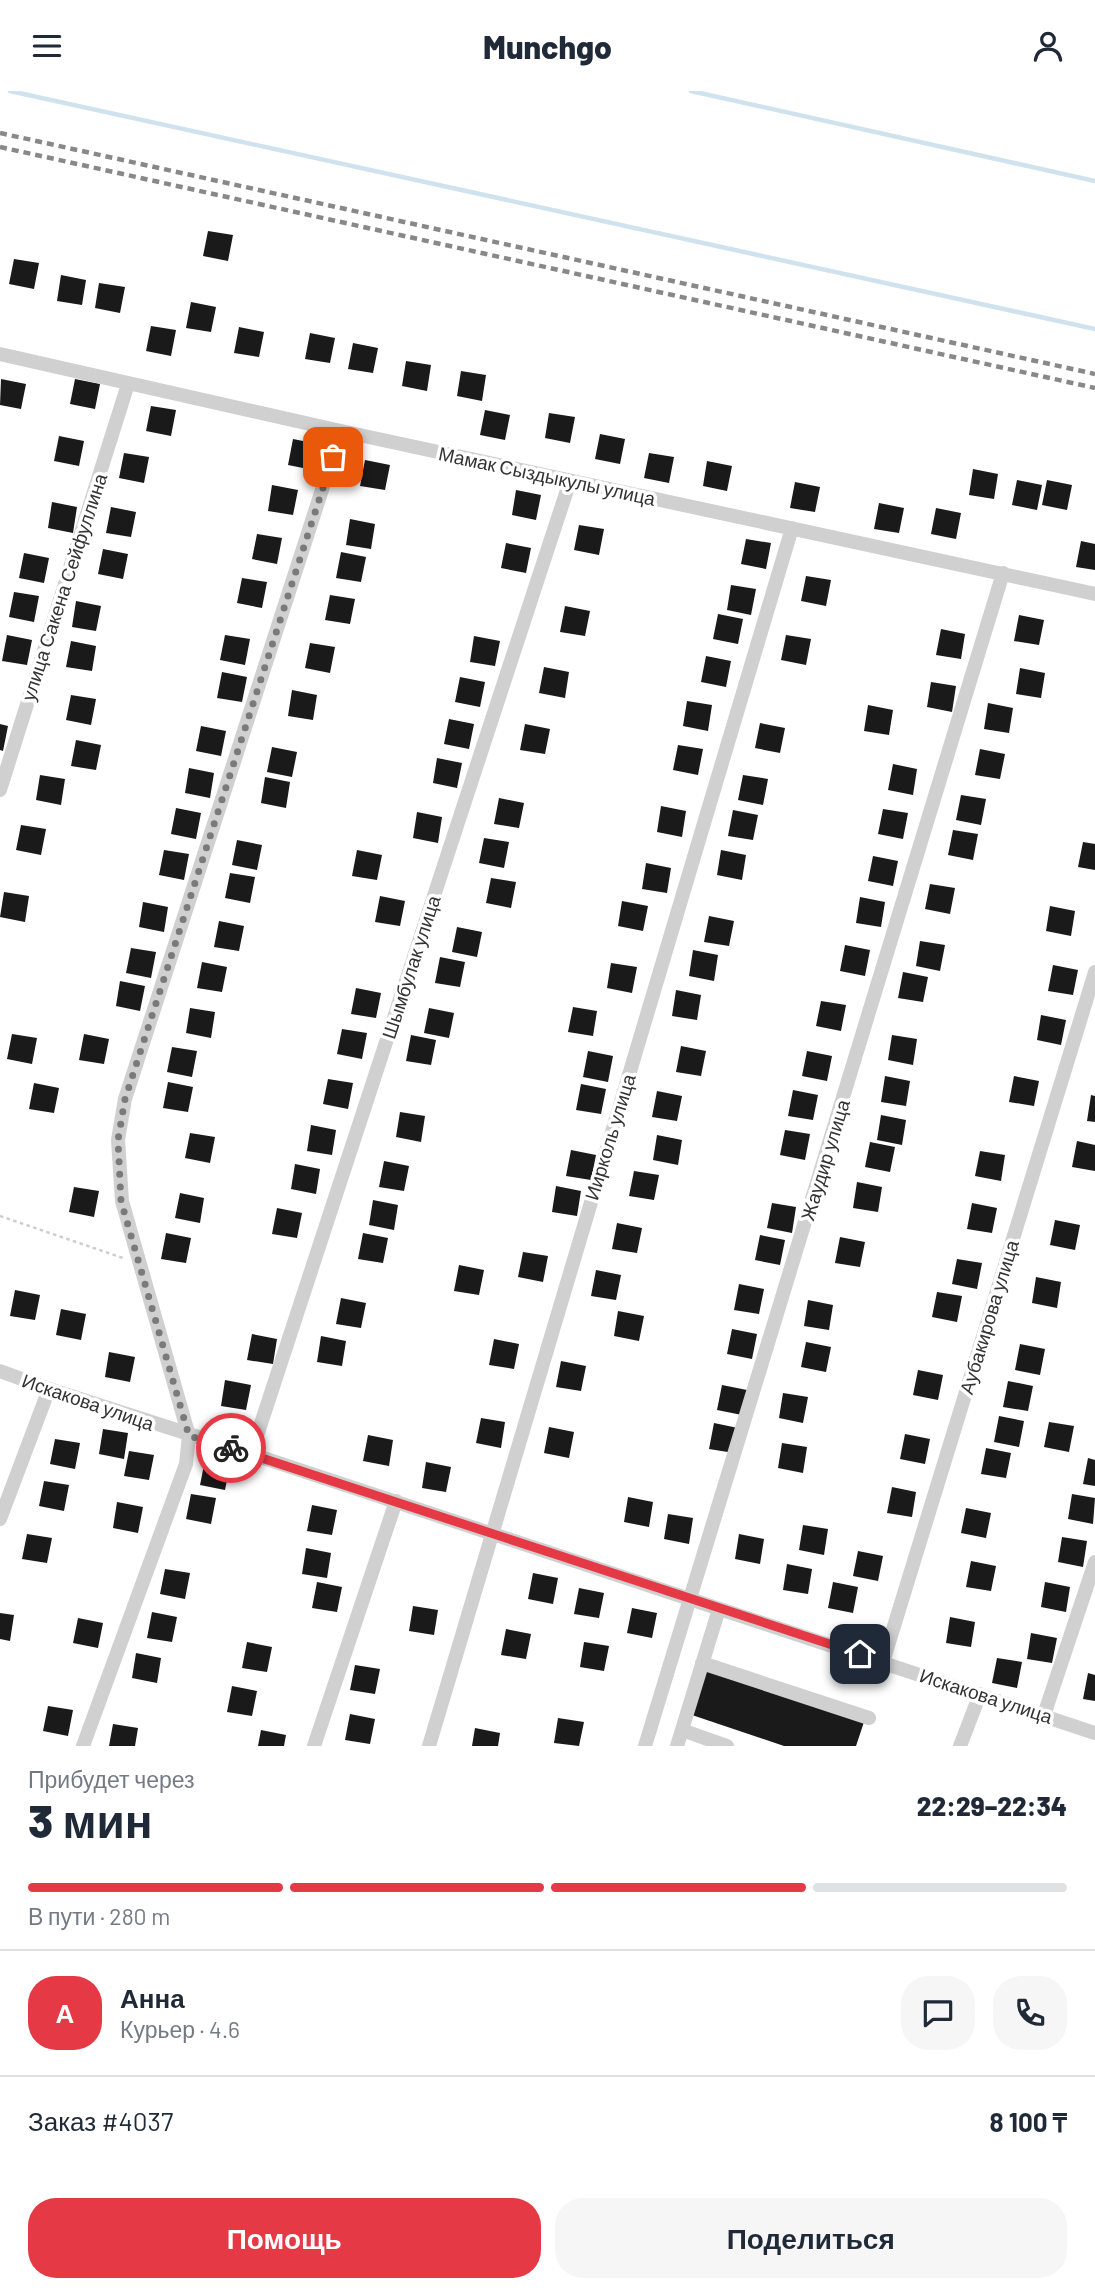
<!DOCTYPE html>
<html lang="ru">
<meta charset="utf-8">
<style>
:root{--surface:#fff;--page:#f6f6f7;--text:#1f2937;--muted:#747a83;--line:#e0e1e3;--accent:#e63946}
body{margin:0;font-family:Barlow,sans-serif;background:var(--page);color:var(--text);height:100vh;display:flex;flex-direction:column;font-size:26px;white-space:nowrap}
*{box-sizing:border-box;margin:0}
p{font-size:23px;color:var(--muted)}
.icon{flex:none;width:38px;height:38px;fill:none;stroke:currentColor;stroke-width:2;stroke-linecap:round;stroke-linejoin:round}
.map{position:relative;height:1655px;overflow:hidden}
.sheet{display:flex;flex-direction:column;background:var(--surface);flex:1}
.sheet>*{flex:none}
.pin{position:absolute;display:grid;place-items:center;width:60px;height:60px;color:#fff;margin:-30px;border-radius:14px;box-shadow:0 4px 10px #0006}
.courier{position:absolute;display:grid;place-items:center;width:70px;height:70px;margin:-35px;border:5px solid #e63946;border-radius:50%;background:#fff;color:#222;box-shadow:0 2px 9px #0007}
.overview em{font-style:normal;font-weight:800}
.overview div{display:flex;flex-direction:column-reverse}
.overview{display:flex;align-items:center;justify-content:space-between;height:119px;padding:0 28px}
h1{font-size:46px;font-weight:800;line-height:52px}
.bar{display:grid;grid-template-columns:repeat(4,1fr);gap:10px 7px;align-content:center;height:84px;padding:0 28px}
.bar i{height:9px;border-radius:5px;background:var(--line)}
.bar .current{background:var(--accent)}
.bar p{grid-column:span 4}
.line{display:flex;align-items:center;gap:18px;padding:0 28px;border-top:2px solid var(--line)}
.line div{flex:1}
.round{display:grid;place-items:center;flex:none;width:74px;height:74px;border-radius:28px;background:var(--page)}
.primary-button{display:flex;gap:14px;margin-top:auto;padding:14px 28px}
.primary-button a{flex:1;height:80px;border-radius:28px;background:var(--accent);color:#fff;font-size:28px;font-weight:800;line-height:80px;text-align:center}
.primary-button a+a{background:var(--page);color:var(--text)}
header{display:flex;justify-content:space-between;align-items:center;height:91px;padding:0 28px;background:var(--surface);font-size:32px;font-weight:800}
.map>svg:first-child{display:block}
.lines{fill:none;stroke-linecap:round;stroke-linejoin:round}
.stream{stroke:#cfe2ee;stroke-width:4.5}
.building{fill:#1a1a1a}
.path{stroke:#cdcdcd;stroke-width:2.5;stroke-dasharray:3.5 3.5;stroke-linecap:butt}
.minor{stroke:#d0d0d0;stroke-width:14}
.rail{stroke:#888;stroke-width:4.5;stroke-dasharray:7 5;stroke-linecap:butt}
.done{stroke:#7a7a7a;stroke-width:7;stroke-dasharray:0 12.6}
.route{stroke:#e63946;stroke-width:9}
.labels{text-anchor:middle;stroke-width:7;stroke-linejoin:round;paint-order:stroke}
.street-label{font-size:19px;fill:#333;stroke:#fff}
</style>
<header><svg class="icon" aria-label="menu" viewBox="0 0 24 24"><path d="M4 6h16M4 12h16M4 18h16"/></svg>Munchgo<svg class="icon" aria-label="person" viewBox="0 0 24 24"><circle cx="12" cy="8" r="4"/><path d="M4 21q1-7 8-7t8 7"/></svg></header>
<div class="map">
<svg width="1095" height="1655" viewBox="0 0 1095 1655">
<rect width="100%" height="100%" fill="#fff"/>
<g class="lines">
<!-- stream -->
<path class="stream" d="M10 0 1095 238
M691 0 1095 90"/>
</g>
<!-- building -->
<path class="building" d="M208 140 233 144 228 170 203 165Z
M14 168 39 172 34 198 9 193Z
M61 184 86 189 82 214 57 210Z
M99 192 125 196 120 222 95 217Z
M191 211 216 216 211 241 186 237Z
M151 235 176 239 171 265 146 260Z
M239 236 264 241 259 266 234 262Z
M310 242 335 247 330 272 305 268Z
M353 252 378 257 373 282 348 278Z
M406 270 431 274 427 300 402 295Z
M461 280 486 284 482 310 457 305Z
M1 288 26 293 21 318 0 314Z
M75 288 100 293 95 318 70 313Z
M151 315 176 319 171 345 146 340Z
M485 319 510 324 505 349 480 344Z
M549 322 575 326 570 352 545 347Z
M600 343 625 348 620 373 595 368Z
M59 345 84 350 79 375 54 370Z
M293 348 318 353 313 379 288 374Z
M124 362 149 366 144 392 119 387Z
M649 362 674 366 669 392 644 387Z
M365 369 390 374 385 399 360 395Z
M707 370 732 375 727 400 703 395Z
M973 378 998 383 994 408 969 404Z
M1017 389 1042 394 1037 419 1012 414Z
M1047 389 1072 394 1067 419 1042 414Z
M795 391 820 396 815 421 790 417Z
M272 394 298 399 293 424 268 420Z
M516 399 541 404 536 429 512 424Z
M52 411 77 416 73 442 48 437Z
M879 412 904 417 899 442 874 438Z
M111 416 136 421 131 446 106 442Z
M936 417 961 422 956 448 931 443Z
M350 428 375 433 371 458 346 454Z
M579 434 604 438 599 464 574 459Z
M257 443 282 447 277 473 252 468Z
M746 448 771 452 766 478 741 473Z
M1081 450 1095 453V479L1076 476Z
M506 452 531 457 526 482 501 477Z
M103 458 128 463 123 488 98 483Z
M341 461 366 466 361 491 336 487Z
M24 462 49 467 44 492 19 487Z
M806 485 831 489 826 515 801 510Z
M242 487 267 491 262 517 237 512Z
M731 494 756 498 751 524 727 519Z
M14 501 39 505 34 531 9 526Z
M330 504 355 508 350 533 325 529Z
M76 510 101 515 96 540 72 536Z
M565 515 590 520 585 545 560 541Z
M718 523 743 528 738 553 713 548Z
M1019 524 1044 529 1039 554 1014 550Z
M941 538 965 543 961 568 936 564Z
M7 544 32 549 27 574 2 570Z
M225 544 250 548 245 574 220 569Z
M786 544 811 548 806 574 781 569Z
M474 545 500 550 495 575 470 571Z
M71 550 96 555 92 580 66 576Z
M310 552 335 556 330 582 305 577Z
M706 565 731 570 726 596 701 591Z
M544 576 569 581 565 607 539 602Z
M1020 577 1045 582 1041 607 1016 603Z
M222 581 247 586 242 611 217 607Z
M460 586 485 591 480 616 455 611Z
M931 591 956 595 952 621 927 616Z
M292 599 317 604 313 629 288 625Z
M71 604 96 608 91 634 66 629Z
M687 610 712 614 708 640 683 635Z
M988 612 1013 617 1009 642 984 638Z
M868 614 893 619 889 644 864 640Z
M449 628 474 633 469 658 444 653Z
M760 632 785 637 780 662 755 657Z
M0 633 8 635 3 660 0 659Z
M525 633 550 638 545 663 520 659Z
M201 635 226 640 221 665 196 660Z
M76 649 101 654 96 679 71 675Z
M678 654 703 658 698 684 673 679Z
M272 656 297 661 292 686 267 681Z
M980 658 1005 663 1000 688 975 684Z
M437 667 462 672 457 697 433 692Z
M893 673 917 678 913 704 888 699Z
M189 677 214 682 210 707 185 702Z
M40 684 65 688 61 714 36 709Z
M743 684 768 688 763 714 738 709Z
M265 686 290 691 286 717 261 712Z
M961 704 986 708 981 734 956 729Z
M499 707 524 712 519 737 494 733Z
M661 715 686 720 682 746 657 741Z
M176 717 201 722 196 748 171 743Z
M883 718 908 722 903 748 878 743Z
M733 719 758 724 753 749 728 745Z
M417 721 442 726 438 752 413 747Z
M21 734 46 738 41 764 16 759Z
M953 739 978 743 973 769 948 764Z
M484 747 509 751 504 777 479 772Z
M237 749 262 754 257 779 232 774Z
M1083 751 1095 753V779L1078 776Z
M164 759 189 763 184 789 159 784Z
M357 759 382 764 377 789 352 785Z
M721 759 746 764 742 789 717 784Z
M873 765 898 770 893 795 868 790Z
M646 772 671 777 667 802 642 798Z
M230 782 255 786 250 812 225 807Z
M491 787 516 791 511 817 486 812Z
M930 793 955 797 950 823 925 818Z
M4 801 29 805 25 831 0 826Z
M380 805 405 810 400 835 375 831Z
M860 806 885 811 881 836 856 832Z
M622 810 648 815 643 840 618 835Z
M143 811 168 816 164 841 139 836Z
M1050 815 1075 820 1071 845 1046 840Z
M709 825 734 830 729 855 704 851Z
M219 830 244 835 239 860 214 856Z
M457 836 482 841 477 866 452 861Z
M920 850 945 854 940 880 916 875Z
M845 854 870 859 865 885 840 880Z
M131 857 156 861 151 887 126 882Z
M693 859 718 864 714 890 689 885Z
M440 866 465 871 460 896 435 892Z
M202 871 227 876 222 901 197 897Z
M611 872 637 876 632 902 607 897Z
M1053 874 1078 879 1073 904 1048 900Z
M903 881 928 886 923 911 898 907Z
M120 890 145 895 140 920 116 915Z
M356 897 381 902 376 927 351 923Z
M676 899 701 904 697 929 672 925Z
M821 910 846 914 841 940 816 935Z
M573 916 597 920 593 945 568 941Z
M190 917 215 921 211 947 186 942Z
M429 917 454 922 449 947 424 942Z
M1041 924 1066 929 1061 954 1037 949Z
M342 938 367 942 362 968 337 963Z
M12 943 37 947 32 973 7 968Z
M84 943 109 948 104 973 79 969Z
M411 944 436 949 431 974 406 970Z
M892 944 917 948 913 974 888 969Z
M681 955 706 960 701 985 676 981Z
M172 956 197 960 192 986 167 981Z
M588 960 613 965 608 991 583 986Z
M807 960 832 965 827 990 802 985Z
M885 985 910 990 906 1015 881 1011Z
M1014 985 1039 990 1034 1015 1009 1011Z
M328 988 353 992 348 1018 323 1013Z
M168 991 193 996 188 1021 163 1017Z
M34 992 59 997 54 1022 29 1018Z
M581 993 606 998 601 1023 576 1019Z
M793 999 818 1004 813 1029 788 1025Z
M657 1000 682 1005 677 1030 652 1026Z
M1091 1004 1095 1005V1031L1087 1030Z
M400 1021 425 1025 421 1051 396 1046Z
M881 1024 906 1029 902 1054 877 1049Z
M311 1034 336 1039 332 1064 307 1060Z
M785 1039 810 1043 805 1069 780 1064Z
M190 1042 215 1046 210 1072 185 1067Z
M657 1044 682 1049 678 1074 653 1069Z
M1077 1050 1095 1054V1080L1072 1076Z
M870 1051 895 1056 890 1081 865 1076Z
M571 1059 596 1064 591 1089 566 1085Z
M980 1060 1005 1064 1001 1090 975 1085Z
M384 1070 409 1075 404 1100 379 1096Z
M295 1073 320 1078 316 1103 291 1098Z
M634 1080 659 1084 654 1109 629 1105Z
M857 1091 882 1096 878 1121 853 1117Z
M556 1095 581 1100 577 1125 552 1121Z
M74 1096 99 1100 94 1126 69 1121Z
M180 1102 204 1107 200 1132 175 1127Z
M373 1109 398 1114 394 1139 369 1134Z
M772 1112 796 1116 792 1142 767 1137Z
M972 1112 997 1117 992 1142 967 1138Z
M277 1117 302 1122 297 1147 272 1143Z
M1055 1129 1080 1134 1075 1159 1050 1154Z
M617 1132 642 1137 637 1162 612 1158Z
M166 1142 191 1147 186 1172 161 1168Z
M363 1142 388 1147 383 1172 358 1168Z
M760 1144 785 1149 780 1174 755 1169Z
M840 1146 865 1151 860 1176 835 1172Z
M523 1161 548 1165 543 1191 518 1186Z
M957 1168 982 1172 977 1198 952 1193Z
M459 1174 484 1179 479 1204 454 1200Z
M596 1179 621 1184 616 1209 591 1205Z
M1036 1186 1061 1191 1057 1217 1032 1212Z
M739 1193 764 1198 759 1223 734 1219Z
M15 1199 40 1204 35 1229 10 1225Z
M937 1201 962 1205 957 1231 932 1226Z
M341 1207 366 1212 361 1237 336 1233Z
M808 1209 833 1214 829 1239 804 1235Z
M61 1218 86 1223 81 1249 56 1244Z
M618 1220 644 1225 639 1250 614 1245Z
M732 1238 757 1243 752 1268 727 1263Z
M252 1243 277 1248 273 1273 247 1269Z
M321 1245 346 1250 342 1275 317 1271Z
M494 1248 519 1253 514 1278 489 1274Z
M806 1251 831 1256 826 1281 801 1276Z
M1020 1253 1045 1258 1040 1284 1015 1279Z
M109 1261 135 1266 130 1291 105 1286Z
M561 1270 586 1275 581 1300 556 1296Z
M918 1279 943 1284 938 1309 913 1304Z
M225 1289 251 1294 246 1319 221 1315Z
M1008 1290 1033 1295 1028 1320 1003 1316Z
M722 1294 747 1299 742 1324 717 1319Z
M783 1302 808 1306 803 1332 779 1327Z
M999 1325 1024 1330 1019 1356 994 1351Z
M481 1327 505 1331 501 1357 476 1352Z
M1049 1331 1074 1335 1069 1361 1044 1356Z
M714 1332 738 1337 734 1362 709 1358Z
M549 1336 574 1341 569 1367 544 1362Z
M103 1338 128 1342 124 1368 99 1363Z
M905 1343 930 1348 925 1373 900 1368Z
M368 1344 393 1349 389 1375 363 1370Z
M55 1348 80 1352 75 1378 50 1373Z
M782 1352 807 1356 803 1382 778 1377Z
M986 1357 1011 1362 1006 1387 981 1383Z
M129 1360 154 1364 149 1389 124 1385Z
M1088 1367 1095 1369V1395L1083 1393Z
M205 1369 230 1374 225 1399 200 1394Z
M426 1371 451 1376 446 1401 422 1397Z
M44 1390 69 1394 64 1420 39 1415Z
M892 1396 916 1401 912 1426 887 1422Z
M191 1403 216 1407 211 1433 186 1428Z
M1072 1403 1095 1407 1093 1433 1068 1428Z
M628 1406 653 1411 649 1436 624 1431Z
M117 1411 143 1416 138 1442 113 1437Z
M312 1414 337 1419 332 1444 307 1440Z
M966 1417 991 1422 986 1447 961 1442Z
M668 1423 693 1427 689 1453 664 1448Z
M803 1434 828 1438 824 1464 799 1459Z
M27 1443 52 1447 47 1472 22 1468Z
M739 1443 764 1448 760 1473 735 1468Z
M1062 1446 1087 1450 1083 1476 1058 1471Z
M306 1457 331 1462 327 1487 302 1483Z
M858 1460 883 1465 878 1490 853 1485Z
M971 1470 996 1475 991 1500 966 1496Z
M787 1473 812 1478 808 1503 783 1499Z
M165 1478 190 1482 185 1508 160 1503Z
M533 1482 558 1487 553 1513 528 1508Z
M317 1491 342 1496 337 1521 312 1517Z
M833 1491 858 1496 853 1522 828 1517Z
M1045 1491 1070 1496 1066 1521 1041 1516Z
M579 1497 604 1502 599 1527 574 1523Z
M413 1515 438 1519 434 1544 409 1540Z
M632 1517 657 1522 652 1547 627 1542Z
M152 1521 177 1526 172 1551 147 1547Z
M0 1522 14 1524 10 1550 0 1548Z
M950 1526 975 1531 971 1556 946 1552Z
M78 1527 103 1532 98 1557 73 1552Z
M506 1538 531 1543 526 1568 501 1564Z
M1031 1542 1057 1547 1052 1572 1027 1568Z
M247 1551 272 1556 267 1581 242 1577Z
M584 1551 609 1555 604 1580 580 1576Z
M136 1562 161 1567 157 1592 132 1587Z
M997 1567 1022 1571 1017 1597 992 1592Z
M355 1574 380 1578 375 1603 350 1599Z
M705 1577 864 1631 856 1655H784L689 1623Z
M1088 1582 1095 1584V1610L1083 1608Z
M232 1595 257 1600 252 1625 227 1621Z
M48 1615 73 1619 68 1645 43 1640Z
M350 1623 375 1628 370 1653 345 1649Z
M558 1627 584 1631 579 1655 554 1652Z
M113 1633 138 1637 135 1655H109Z
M475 1637 500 1642 498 1655H472Z
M261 1639 286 1644 284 1655H258Z"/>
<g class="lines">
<!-- path -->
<path class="path" d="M0 1125 123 1167"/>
<!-- minor -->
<path class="minor" d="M0 263 341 340 1095 503
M0 699 128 293
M0 1280 49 1298 251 1363 1095 1642
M251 1363 570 390
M0 1428 49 1298
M883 1571 1095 881
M702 1572 869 1627
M1044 1624 1095 1471
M682 1639 727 1655
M83 1655 186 1373 189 1345 122 1110 118 1049 125 1008 341 340
M314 1655 396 1410
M429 1655 792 437
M645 1655 1003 482
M677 1655 719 1518
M960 1655 980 1603"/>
<!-- rail -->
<path class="rail" d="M0 42 1095 283
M0 56 1095 297"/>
</g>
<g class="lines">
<!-- done -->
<path class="done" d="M231 1357 189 1345 121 1110 118 1049 125 1008 333 366"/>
<!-- route -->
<path class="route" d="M231 1357 860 1563"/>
</g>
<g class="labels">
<!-- street labels -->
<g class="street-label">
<text transform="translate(547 385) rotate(12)" y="7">Мамак Сыздыкулы улица</text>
<text transform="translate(64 496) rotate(-72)" y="7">улица Сакена Сейфуллина</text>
<text transform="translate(411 876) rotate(-72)" y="7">Шымбулак улица</text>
<text transform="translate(610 1046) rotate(-73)" y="7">Иирколь улица</text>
<text transform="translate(825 1069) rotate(-73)" y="7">Жаудир улица</text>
<text transform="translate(989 1226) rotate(-73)" y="7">Аубакирова улица</text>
<text transform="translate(88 1311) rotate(19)" y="7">Искакова улица</text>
<text transform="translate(986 1605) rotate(18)" y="7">Искакова улица</text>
</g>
</g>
</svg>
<div class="pin" style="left:333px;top:366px;background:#ea580c"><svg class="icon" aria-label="bag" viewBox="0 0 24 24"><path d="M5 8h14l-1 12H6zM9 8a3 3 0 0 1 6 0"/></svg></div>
<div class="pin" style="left:860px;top:1563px;background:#1f2937"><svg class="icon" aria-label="home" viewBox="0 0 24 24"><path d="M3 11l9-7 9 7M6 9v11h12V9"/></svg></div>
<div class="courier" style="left:231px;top:1357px"><svg class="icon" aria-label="bike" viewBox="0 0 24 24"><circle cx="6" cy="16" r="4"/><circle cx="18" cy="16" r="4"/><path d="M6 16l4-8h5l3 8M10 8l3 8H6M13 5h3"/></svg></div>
</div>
<section class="sheet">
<div class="overview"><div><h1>3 мин</h1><p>Прибудет через</p></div><em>22:29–22:34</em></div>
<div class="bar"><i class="current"></i><i class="current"></i><i class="current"></i><i></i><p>В пути · 280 m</p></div>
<div class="line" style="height:126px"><b class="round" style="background:var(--accent);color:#fff">А</b><div><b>Анна</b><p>Курьер · 4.6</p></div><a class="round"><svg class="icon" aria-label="chat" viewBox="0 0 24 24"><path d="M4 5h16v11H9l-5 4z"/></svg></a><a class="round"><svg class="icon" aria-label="phone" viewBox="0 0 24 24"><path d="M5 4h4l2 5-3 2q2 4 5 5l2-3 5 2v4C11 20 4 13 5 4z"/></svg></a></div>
<div class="line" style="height:91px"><div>Заказ #4037</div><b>8 100 ₸</b></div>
<div class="primary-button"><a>Помощь</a><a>Поделиться</a></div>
</section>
